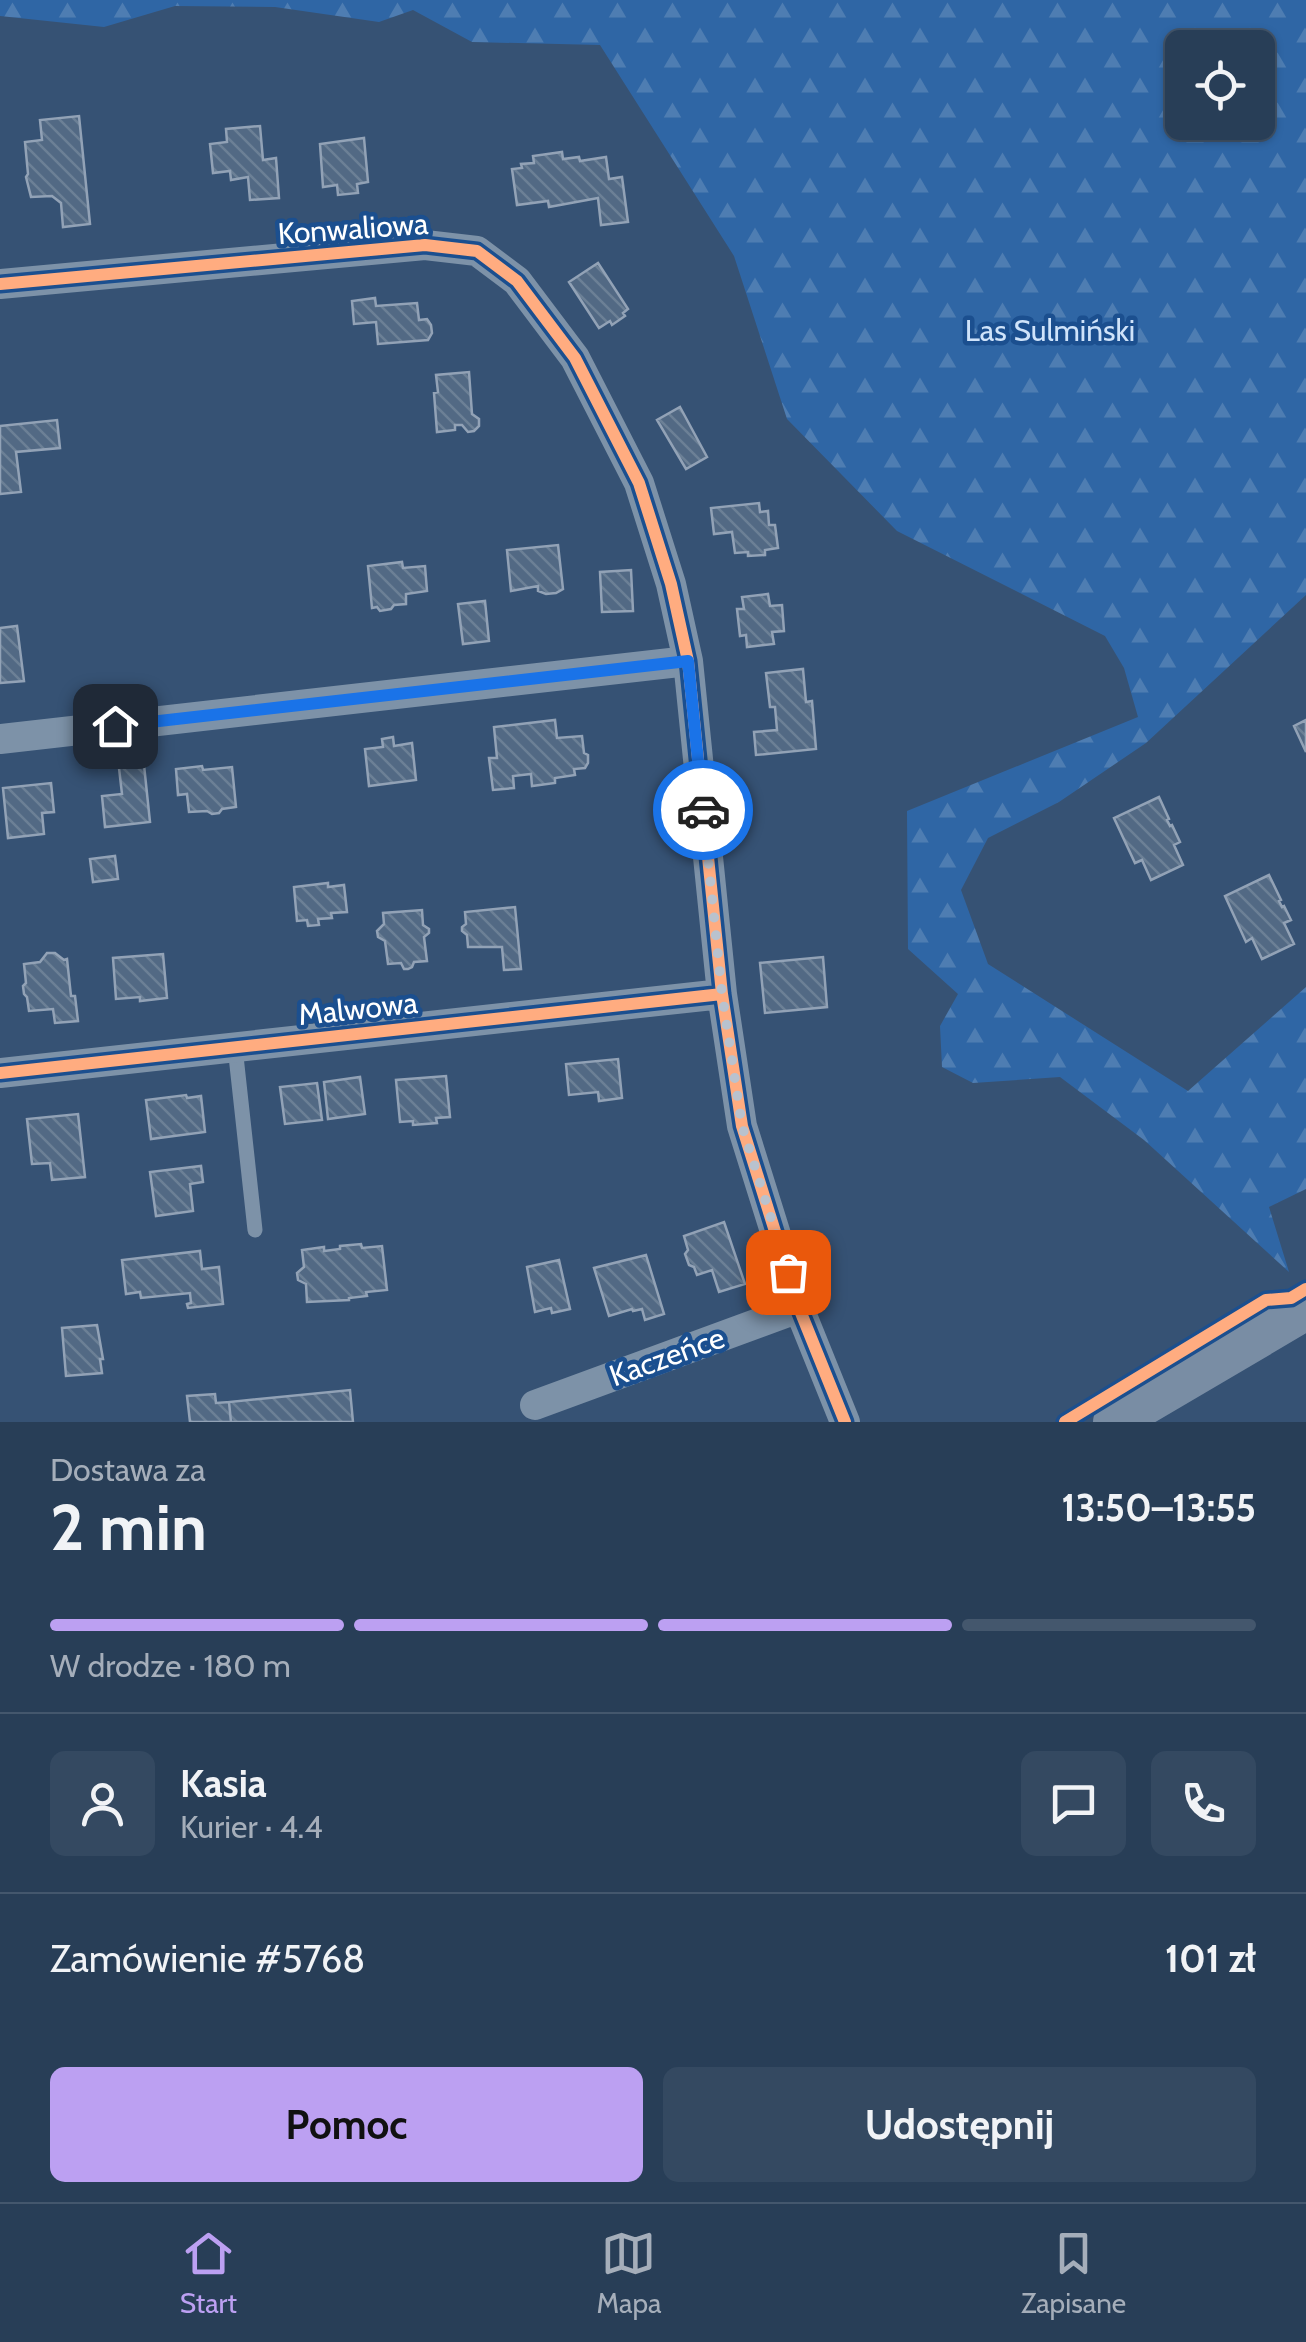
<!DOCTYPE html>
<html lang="pl">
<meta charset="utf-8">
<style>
:root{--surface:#283e57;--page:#344961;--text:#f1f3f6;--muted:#a5aeba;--line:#44576d;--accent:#bca0f2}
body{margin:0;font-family:Cabin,sans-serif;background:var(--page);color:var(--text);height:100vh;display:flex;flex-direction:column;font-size:38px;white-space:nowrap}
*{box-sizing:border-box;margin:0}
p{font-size:32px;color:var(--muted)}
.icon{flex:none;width:55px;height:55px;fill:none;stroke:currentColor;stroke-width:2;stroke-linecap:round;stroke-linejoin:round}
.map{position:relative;height:1422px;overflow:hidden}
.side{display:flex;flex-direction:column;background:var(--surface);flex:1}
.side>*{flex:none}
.buttons{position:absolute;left:1165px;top:30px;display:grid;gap:20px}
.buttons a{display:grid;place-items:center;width:110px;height:110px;border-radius:15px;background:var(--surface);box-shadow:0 2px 8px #0004,0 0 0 2px var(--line);font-size:50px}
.pin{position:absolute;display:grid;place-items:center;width:85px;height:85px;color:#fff;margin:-42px;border-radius:20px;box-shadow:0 5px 15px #0006}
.courier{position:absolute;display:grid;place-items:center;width:100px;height:100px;margin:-50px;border:8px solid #1a73e8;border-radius:50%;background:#fff;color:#222;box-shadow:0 2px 12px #0007}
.headline em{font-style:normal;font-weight:800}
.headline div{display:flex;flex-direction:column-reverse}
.headline{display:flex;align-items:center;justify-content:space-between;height:170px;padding:0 50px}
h1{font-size:65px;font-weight:800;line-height:75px}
.bar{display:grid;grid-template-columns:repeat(4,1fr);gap:15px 10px;align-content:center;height:120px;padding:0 50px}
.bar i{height:12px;border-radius:8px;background:var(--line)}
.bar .selected{background:var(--accent)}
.bar p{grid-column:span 4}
.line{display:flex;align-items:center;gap:25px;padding:0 50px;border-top:2px solid var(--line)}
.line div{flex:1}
.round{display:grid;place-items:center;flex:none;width:105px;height:105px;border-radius:15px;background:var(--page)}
.action{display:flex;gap:20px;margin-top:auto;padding:20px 50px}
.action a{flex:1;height:115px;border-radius:15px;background:var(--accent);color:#111;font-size:40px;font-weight:800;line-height:115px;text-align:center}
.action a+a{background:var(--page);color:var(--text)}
.menu{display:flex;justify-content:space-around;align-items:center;height:140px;border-top:2px solid var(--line);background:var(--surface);font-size:28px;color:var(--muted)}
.menu a{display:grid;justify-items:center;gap:5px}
.menu .selected{color:var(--accent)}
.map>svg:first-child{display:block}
.forest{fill:url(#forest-firs);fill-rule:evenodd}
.building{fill:url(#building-back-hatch);stroke:#92a2b6;stroke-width:2.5}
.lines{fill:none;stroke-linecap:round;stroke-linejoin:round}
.service{stroke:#7d92a8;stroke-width:15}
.minor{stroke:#7d92a8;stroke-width:30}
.secondary{stroke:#798da4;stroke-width:42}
.cycleway-casing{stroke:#1b4f8f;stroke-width:19}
.cycleway{stroke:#ffac80;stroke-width:12}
.done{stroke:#b9c2ce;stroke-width:10;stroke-dasharray:0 18}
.route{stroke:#1a73e8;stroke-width:12}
.labels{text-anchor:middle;stroke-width:9;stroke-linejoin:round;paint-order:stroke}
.street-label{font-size:30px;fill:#fff;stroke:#1b4f8f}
.park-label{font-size:30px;fill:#cfe3fa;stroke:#1b4f8f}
</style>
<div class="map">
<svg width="1306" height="1422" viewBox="0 0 1306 1422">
<defs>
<pattern id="forest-firs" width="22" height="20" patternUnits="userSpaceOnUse" patternTransform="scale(2.5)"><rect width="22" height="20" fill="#2f66a5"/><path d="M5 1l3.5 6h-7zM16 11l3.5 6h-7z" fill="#4e7db2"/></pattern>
<pattern id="building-back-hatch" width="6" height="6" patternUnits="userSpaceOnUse" patternTransform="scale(2.5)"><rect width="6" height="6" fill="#526984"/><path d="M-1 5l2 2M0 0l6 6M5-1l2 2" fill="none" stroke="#6c8096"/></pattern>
</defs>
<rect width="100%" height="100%" fill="#365274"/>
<!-- forest -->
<path class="forest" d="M0 0H1306V595L1146 743 1059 802 988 838 961 890 988 964 1188 1091 1306 987V1189L1269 1207 1289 1272 1144 1140 1060 1077 973 1083 942 1067 940 1026 958 994 908 949 907 811 1138 717 1124 668 1105 636 897 531 787 419 734 256 600 45 472 42 413 10 379 22 275 7 175 6 104 27 0 16ZM1182 48H1258V122H1182Z"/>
<!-- building -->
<path class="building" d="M79 116 90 224 63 227 61 203 52 196 31 197 26 177 28 174 25 142 42 140 40 120Z
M260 126 263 160 276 158 279 198 250 200 248 177 231 180 230 171 213 173 210 144 227 142 226 129Z
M364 138 368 182 357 184 358 193 338 195 337 185 323 187 320 144Z
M562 152 563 159 579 157 580 161 606 157 609 179 622 177 628 222 601 225 598 198 549 207 548 201 517 205 512 169 522 168 521 164 534 163 533 156Z
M598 263 628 309 623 313 625 316 612 325 610 321 599 328 569 282Z
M375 298 376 306 417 303 419 320 427 319 431 325 432 333 428 340 378 344 376 322 354 324 352 301Z
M469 372 472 414 479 419V426L474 431 468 432 462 425H455V430L437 432 434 393 438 392 436 375Z
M680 407 707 457 686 469 657 420Z
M57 420 60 448 16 452 21 492 0 494V426Z
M759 503 760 512 768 511 769 525H775L778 548 765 550V555L748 556V552L735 553 732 532 714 534 711 508Z
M558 545 563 589 556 593 546 594 538 591V586L511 591 507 550Z
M402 562 403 568 425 566 427 591 406 594V604L394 605 391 609 380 611 377 607 372 608 368 566Z
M631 570 633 611 602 612 600 572Z
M768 594 770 606 782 605 784 631 772 632 774 644 747 647 746 635 740 636 737 609H744L742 597Z
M485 601 489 641 463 644 458 604Z
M17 626 24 681 0 683V628Z
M803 669 806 702 812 701 816 749 756 755 754 732 777 730 775 707H770L766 673Z
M555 720 557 738 582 736 584 753 588 755V763L585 768 574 769 575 775 555 778V783L532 786 531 774 513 776 514 788 493 790 489 758H497L494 727Z
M1306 720V752L1294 726Z
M393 737 394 746 412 743 416 780 369 786 365 749 383 747 382 739Z
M144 765 150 822 105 827 102 796 122 794 119 768Z
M202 766 203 770 232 767 236 807 222 809 219 813 212 814 207 811 189 812 187 794 178 795 176 769Z
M51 783 54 812 42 813 44 834 8 838 3 788Z
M1159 797 1169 819 1167 820 1170 826 1172 825 1180 842 1174 845 1183 865 1151 880 1142 860 1135 863 1114 818Z
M115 856 118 879 93 882 90 859Z
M1269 875 1281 900 1279 901 1282 907 1284 906 1291 920 1284 923 1294 944 1262 959 1252 938 1246 942 1225 896Z
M328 883V887L344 885 347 912 331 913 332 918 318 919 319 925 308 926 307 920 297 921 294 887Z
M515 907 521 969 504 970 502 947H468L467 935 462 931V927L466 924 465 912Z
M422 910 423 925 429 929V933L424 937 427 961 414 962 412 967 408 969H404L401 963 388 964 385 941 378 937 377 931 384 924 383 913Z
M47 953H55L64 960 67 959 71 996H75L78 1021 55 1023 53 1009 29 1011 27 997 24 994 23 986 26 983 24 964 40 962Z
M163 954 167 998 140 1001V997L116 999 113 958Z
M823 957 827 1007 765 1013 760 963Z
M618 1059 622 1098 599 1101 598 1092 569 1095 566 1064Z
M446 1076 450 1117 436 1118 437 1123 413 1125V1121L400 1122 396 1080Z
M360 1077 365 1114 328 1119 324 1082Z
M317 1083 322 1120 285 1124 280 1087Z
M186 1095 187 1098 201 1096 205 1132 151 1139 146 1100Z
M78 1114 85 1177 52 1180 50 1163 32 1164 27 1119Z
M201 1166 203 1182 190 1184 193 1211 156 1216 150 1172Z
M724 1222 745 1284 719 1292 712 1270 697 1275 694 1267 689 1265 685 1254 688 1250 684 1236Z
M361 1244 362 1248 382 1246 387 1290 366 1292 367 1296 349 1298V1300L307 1302 306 1284 298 1280 297 1273 304 1267 302 1250 324 1247V1251L340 1249V1246Z
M200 1251 202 1269 219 1267 223 1304 188 1308 187 1304 191 1303 190 1293 141 1298 140 1292 126 1294 122 1260Z
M646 1255 664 1314 645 1320 642 1309 633 1311 632 1309 609 1316 594 1268Z
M559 1260 570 1309 552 1313 551 1308 535 1312 527 1267Z
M97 1325 103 1359H100L102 1373 66 1376 62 1328Z
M350 1390 353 1422H231L229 1402Z
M215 1394 216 1403 229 1402 231 1422H190L187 1396Z"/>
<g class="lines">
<!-- service -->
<path class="service" d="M235 1047 255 1230"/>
<!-- minor -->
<path class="minor" d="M0 284 425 245 477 251 517 281 575 358 639 483 671 584 688 661 722 994 742 1126 799 1308 845 1422
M0 739 688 661
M0 1073 722 994
M535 1405 799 1308"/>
<!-- secondary -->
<path class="secondary" d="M1114 1422 1306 1309"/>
<defs>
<path id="cycleway" d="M0 284 425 245 477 251 517 281 575 358 639 483 671 584 688 661 722 994 742 1126 799 1308 845 1422
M0 1073 722 994
M1065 1422 1266 1300 1291 1298 1306 1289"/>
</defs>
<!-- cycleway casing -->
<use href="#cycleway" class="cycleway-casing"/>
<!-- cycleway -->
<use href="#cycleway" class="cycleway"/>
</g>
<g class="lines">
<!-- done -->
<path class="done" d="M703 810 722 994 742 1126 788 1272"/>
<!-- route -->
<path class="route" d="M115 726 688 661 703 810"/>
</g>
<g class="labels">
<!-- street labels -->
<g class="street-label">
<text transform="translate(353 229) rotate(-4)" y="10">Konwaliowa</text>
<text transform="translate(358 1009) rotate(-6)" y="10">Malwowa</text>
<text transform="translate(667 1357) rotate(-20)" y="10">Kaczeńce</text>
</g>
<!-- park labels -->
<g class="park-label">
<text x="1050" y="341">Las Sulmiński</text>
</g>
</g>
</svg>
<div class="buttons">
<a><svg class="icon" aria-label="locate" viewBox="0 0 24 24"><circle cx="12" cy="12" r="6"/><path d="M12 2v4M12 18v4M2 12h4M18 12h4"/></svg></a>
</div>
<div class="pin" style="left:788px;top:1272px;background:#ea580c"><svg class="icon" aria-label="bag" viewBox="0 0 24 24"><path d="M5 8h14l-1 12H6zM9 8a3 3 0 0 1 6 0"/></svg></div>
<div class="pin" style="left:115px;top:726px;background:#1f2937"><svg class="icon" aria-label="home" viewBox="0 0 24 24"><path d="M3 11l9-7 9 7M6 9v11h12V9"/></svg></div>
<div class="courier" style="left:703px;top:810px"><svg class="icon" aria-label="car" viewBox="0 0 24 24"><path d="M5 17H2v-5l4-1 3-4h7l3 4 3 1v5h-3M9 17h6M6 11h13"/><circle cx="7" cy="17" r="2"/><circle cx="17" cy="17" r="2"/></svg></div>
</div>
<section class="side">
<div class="headline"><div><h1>2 min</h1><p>Dostawa za</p></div><em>13:50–13:55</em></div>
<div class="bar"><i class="selected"></i><i class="selected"></i><i class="selected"></i><i></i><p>W drodze · 180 m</p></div>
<div class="line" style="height:180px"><a class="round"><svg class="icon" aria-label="person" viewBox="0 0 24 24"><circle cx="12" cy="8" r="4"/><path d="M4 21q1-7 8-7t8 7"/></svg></a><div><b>Kasia</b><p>Kurier · 4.4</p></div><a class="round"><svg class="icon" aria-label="chat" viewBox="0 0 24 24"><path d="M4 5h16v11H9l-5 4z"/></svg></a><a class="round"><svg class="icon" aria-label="phone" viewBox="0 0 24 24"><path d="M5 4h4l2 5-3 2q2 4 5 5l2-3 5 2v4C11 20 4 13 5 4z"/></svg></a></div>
<div class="line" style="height:130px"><div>Zamówienie #5768</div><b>101 zł</b></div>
<div class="action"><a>Pomoc</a><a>Udostępnij</a></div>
</section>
<nav class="menu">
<a class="selected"><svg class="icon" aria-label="home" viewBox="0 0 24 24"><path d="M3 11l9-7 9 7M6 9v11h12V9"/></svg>Start</a>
<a><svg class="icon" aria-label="map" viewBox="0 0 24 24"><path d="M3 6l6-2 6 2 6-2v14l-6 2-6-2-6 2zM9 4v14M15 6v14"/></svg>Mapa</a>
<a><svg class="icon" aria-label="saved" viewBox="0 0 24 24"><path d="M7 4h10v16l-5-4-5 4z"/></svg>Zapisane</a>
</nav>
